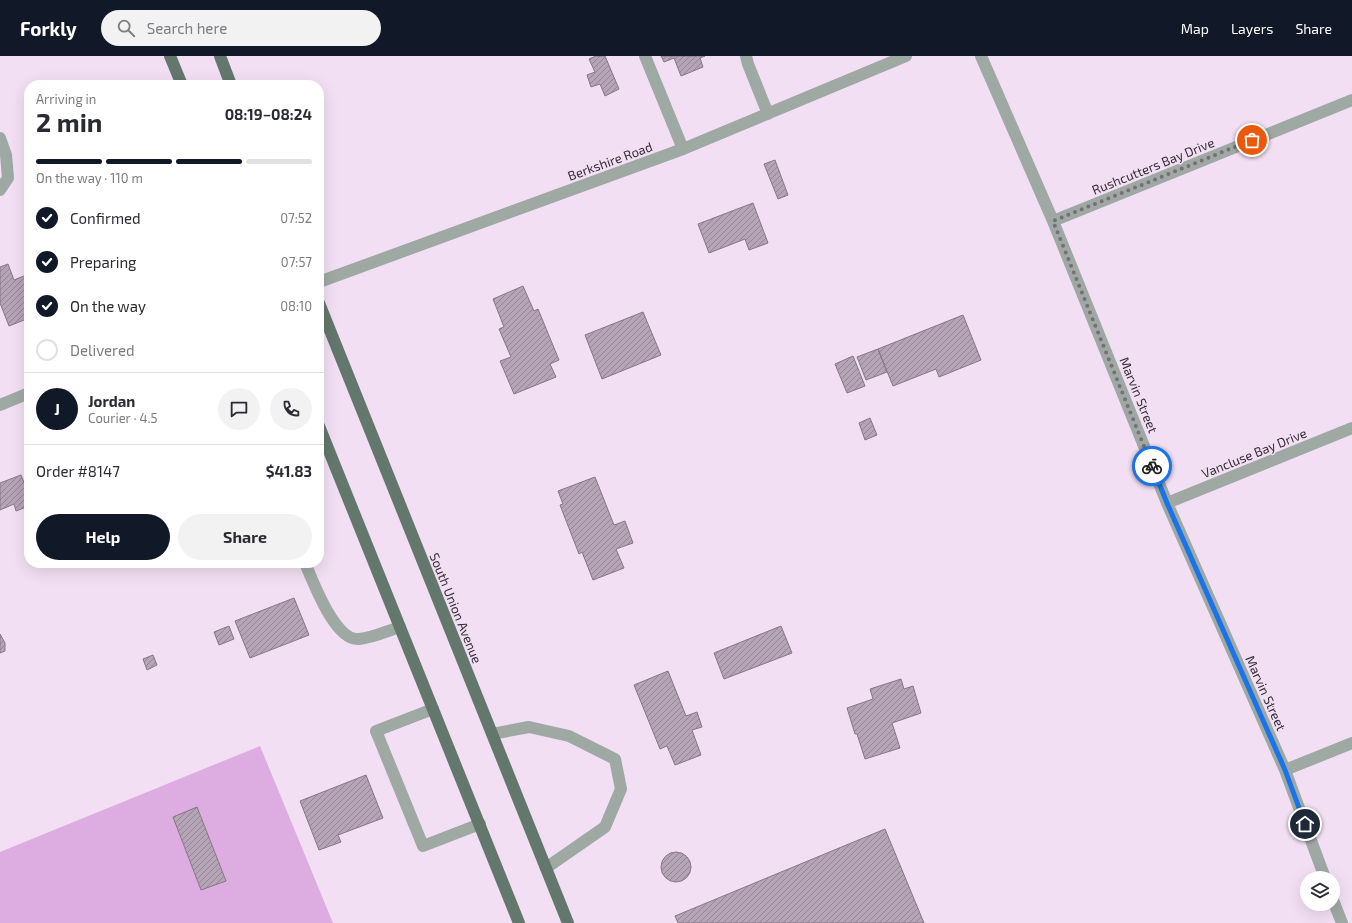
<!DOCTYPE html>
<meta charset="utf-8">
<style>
:root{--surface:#fff;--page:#f2f2f3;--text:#2b2b33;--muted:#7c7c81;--line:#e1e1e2;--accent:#111827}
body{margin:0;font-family:"Exo 2",sans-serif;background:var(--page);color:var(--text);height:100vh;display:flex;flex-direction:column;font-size:15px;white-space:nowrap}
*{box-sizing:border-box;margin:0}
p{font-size:13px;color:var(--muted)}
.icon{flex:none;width:22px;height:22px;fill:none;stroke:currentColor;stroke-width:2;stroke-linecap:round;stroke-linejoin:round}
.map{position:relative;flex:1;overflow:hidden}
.drawer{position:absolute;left:24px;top:24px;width:300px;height:488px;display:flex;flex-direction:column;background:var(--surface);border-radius:16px;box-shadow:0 4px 16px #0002}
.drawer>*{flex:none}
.buttons{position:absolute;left:1300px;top:815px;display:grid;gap:8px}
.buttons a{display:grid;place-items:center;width:40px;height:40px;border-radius:50%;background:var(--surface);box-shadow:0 4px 16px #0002;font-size:20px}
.pin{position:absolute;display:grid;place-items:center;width:34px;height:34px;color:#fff;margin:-17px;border:2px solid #fff;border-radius:50%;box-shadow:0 1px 4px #0007}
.courier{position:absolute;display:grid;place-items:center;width:40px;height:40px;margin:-20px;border:3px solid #1a73e8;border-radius:50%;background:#fff;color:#222;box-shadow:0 1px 5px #0007}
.overview em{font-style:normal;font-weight:700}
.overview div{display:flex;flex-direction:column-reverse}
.overview{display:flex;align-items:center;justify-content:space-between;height:68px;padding:0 12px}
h1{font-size:26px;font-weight:700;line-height:30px}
.bar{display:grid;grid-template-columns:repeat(4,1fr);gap:6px 4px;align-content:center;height:48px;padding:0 12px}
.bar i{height:5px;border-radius:3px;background:var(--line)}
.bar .active{background:var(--accent)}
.bar p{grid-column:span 4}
.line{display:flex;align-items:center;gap:10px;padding:0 12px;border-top:1px solid var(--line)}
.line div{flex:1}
.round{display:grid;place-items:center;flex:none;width:42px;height:42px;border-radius:21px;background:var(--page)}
ol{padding:0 12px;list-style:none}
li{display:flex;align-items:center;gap:12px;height:44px}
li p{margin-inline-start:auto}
li .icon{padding:4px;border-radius:50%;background:var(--accent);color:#fff;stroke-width:4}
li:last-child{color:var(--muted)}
li i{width:22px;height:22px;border:2px solid var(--line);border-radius:50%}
.cta{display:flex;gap:8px;margin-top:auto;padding:8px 12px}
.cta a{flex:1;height:46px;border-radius:24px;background:var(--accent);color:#fff;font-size:16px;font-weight:700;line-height:46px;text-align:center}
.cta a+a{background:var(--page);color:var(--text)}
header{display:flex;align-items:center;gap:24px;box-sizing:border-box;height:56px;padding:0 20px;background:var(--accent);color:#fff}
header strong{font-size:19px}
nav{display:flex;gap:22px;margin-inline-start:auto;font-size:14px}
.search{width:280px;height:36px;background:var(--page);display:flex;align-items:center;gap:10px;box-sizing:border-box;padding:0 14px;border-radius:22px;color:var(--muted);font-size:15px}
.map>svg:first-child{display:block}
.grass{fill:#ddade1}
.building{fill:url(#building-hatch);stroke:#867687}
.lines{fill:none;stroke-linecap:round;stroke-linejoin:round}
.minor{stroke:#9fa9a4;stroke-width:12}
.major{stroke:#63776c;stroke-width:12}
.done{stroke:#786d78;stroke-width:4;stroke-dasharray:0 7.2}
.route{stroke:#1a73e8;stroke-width:5}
.labels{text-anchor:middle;stroke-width:3;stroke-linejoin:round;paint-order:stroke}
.street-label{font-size:13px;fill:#362f36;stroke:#f2dff3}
</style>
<header>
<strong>Forkly</strong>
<div class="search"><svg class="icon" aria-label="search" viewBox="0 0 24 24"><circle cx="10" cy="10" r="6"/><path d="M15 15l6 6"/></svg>Search here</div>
<nav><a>Map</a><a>Layers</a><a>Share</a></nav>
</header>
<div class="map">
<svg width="1352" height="867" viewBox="0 0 1352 867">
<defs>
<pattern id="building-hatch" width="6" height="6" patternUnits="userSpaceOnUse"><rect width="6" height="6" fill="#b5a4b6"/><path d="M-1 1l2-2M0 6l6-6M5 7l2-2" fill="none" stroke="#948695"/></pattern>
</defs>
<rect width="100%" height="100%" fill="#f2dff3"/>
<!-- grass -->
<path class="grass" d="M260 690 333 867H0V796Z"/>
<!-- building -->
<path class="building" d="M596 0H605L619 33 605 40 600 28 591 31 587 19 595 16 589 3Z
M661 0H705L700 2 703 11 681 20 674 2 664 6Z
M775 104 788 139 778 143 764 108Z
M753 147 768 187 749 194 745 183 709 197 698 168Z
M8 208 14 224 29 218V262L9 270 0 247V211Z
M523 230 534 255 538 253 559 304 550 308 556 321 514 338 500 305 511 301 499 273 504 271 493 243Z
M643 256 661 299 602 323 585 279Z
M963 259 981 304 939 321 936 313 893 330 878 293Z
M878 293 887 316 866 324 857 301Z
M853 300 865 330 847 337 835 308Z
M870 362 877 379 865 384 859 367Z
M21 419 29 439V450L16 455 14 448 0 454V427Z
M595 421 614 469 625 465 633 487 616 493 624 512 593 524 582 496 579 498 560 449 563 448 558 435Z
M294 542 309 579 250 602 235 565Z
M229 570 234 583 219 589 214 576Z
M781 570 792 597 724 623 714 597Z
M0 578 5 587V595L0 597Z
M153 599 157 609 147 614 143 603Z
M668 615 686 660 697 656 702 671 692 674 701 699 675 709 667 690 660 693 634 629Z
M901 623 904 633 913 630 921 657 892 667 900 692 865 703 857 678H855L847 652 873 643 870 633Z
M366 719 383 762 338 779 341 786 319 794 300 745Z
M197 751 226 825 201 834 173 761Z
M885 773 924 867H678L675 860Z
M661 811a15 15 0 1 1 30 0a15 15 0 1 1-30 0Z"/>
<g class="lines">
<!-- minor -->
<path class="minor" d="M645 0 683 93
M746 0 748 8 768 58
M981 0 1053 165 1167 447 1285 714 1325 822
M0 82 6 99 8 122 0 134
M1053 165 1352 44
M319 226 683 93 906 0
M0 349 29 337
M1167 447 1352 372
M305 507C313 525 335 586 359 583 373 582 387 575 400 571
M433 653 376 675 423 790 480 768
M492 678 529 671 569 680 615 703 621 733 605 771 546 812
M1285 714 1352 687
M1333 844 1342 867"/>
<!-- major -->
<path class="major" d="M170 0 182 29
M220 0 231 29
M319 247 568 867
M319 370 519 867"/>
</g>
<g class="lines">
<!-- done -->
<path class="done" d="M1152 410 1053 165 1252 84"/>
<!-- route -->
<path class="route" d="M1152 410 1167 447 1285 714 1305 768"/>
</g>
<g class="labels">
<!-- street labels -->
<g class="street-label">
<text transform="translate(610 105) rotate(-20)" y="5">Berkshire Road</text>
<text transform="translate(1153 110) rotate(-22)" y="5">Rushcutters Bay Drive</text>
<text transform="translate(1139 339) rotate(68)" y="5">Marvin Street</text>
<text transform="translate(1254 397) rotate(-22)" y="5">Vancluse Bay Drive</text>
<text transform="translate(456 552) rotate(68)" y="5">South Union Avenue</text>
<text transform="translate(1266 637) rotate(66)" y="5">Marvin Street</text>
</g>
</g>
</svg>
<div class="buttons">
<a><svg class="icon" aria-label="layers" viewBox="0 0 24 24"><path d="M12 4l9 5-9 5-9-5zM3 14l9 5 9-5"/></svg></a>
</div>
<div class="pin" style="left:1252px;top:84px;background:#ea580c"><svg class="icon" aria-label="bag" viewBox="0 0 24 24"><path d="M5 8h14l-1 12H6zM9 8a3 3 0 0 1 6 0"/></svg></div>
<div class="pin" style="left:1305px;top:768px;background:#1f2937"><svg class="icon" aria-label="home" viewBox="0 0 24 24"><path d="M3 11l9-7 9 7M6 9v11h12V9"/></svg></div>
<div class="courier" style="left:1152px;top:410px"><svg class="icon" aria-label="bike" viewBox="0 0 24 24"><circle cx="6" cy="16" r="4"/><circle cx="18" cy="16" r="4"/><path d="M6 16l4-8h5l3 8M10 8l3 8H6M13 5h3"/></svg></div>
<section class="drawer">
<div class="overview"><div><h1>2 min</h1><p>Arriving in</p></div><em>08:19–08:24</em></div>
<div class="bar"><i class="active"></i><i class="active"></i><i class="active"></i><i></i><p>On the way · 110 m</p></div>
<ol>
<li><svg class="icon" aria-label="check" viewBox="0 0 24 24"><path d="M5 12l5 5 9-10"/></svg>Confirmed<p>07:52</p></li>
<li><svg class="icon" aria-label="check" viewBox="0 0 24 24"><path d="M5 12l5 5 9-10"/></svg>Preparing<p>07:57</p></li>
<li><svg class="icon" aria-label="check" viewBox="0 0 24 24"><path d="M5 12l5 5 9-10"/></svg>On the way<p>08:10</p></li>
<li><i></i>Delivered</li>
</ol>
<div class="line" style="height:72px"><b class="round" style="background:var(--accent);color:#fff">J</b><div><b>Jordan</b><p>Courier · 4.5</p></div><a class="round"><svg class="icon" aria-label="chat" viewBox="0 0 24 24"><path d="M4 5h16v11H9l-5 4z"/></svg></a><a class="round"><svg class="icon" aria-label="phone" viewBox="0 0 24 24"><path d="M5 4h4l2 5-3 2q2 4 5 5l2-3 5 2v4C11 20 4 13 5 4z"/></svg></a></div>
<div class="line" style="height:52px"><div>Order #8147</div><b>$41.83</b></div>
<div class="cta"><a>Help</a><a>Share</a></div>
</section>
</div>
